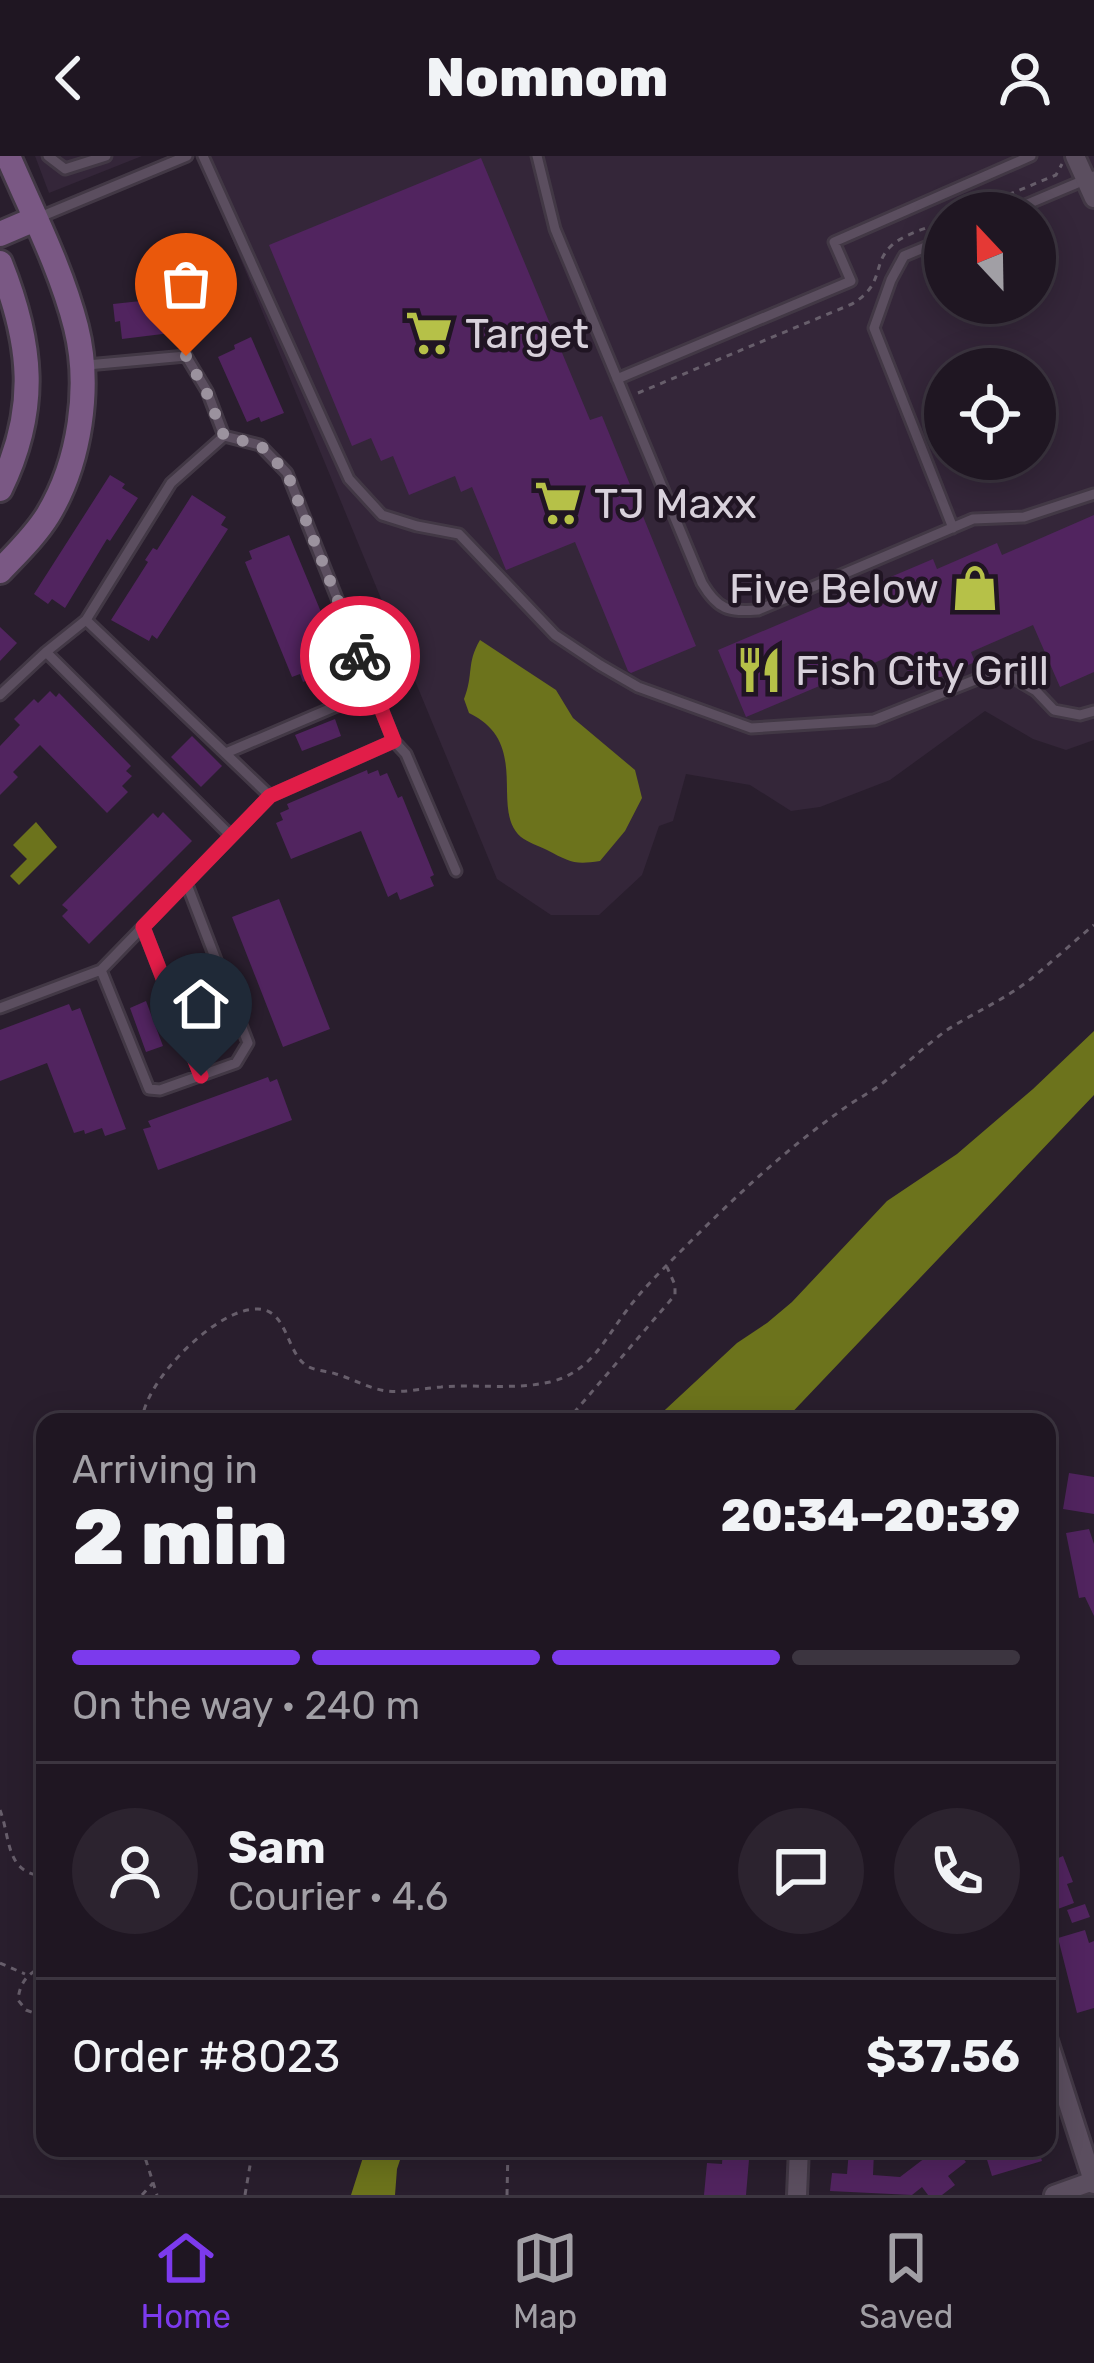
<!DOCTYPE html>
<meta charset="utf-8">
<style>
:root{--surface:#1f1622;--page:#2c232f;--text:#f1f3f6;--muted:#a19fa5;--line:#3c3540;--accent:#7c3aed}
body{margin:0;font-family:Rubik,sans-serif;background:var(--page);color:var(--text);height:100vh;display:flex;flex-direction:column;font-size:45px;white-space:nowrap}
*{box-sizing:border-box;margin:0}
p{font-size:39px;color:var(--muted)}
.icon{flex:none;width:66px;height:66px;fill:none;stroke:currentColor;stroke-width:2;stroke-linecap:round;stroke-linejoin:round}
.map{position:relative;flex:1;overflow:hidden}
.sheet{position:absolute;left:36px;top:1257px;width:1020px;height:744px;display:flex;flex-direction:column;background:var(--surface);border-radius:24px;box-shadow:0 6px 30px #0003,0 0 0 3px var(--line)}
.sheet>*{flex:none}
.needle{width:78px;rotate:338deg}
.tools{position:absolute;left:924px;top:36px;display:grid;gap:24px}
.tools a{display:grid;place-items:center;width:132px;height:132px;border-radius:50%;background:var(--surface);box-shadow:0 6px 30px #0003,0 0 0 3px var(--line);font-size:60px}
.pin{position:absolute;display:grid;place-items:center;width:102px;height:102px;color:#fff;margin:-123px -51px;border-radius:50% 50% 50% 0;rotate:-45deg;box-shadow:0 0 12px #0007}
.pin .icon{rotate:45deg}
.courier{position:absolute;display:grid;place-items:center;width:120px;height:120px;margin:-60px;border:9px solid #e11d48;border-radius:50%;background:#fff;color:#222;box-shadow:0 3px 15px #0007}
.head em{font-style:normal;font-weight:800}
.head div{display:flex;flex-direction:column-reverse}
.head{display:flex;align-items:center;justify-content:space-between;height:204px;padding:0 36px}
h1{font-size:78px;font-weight:800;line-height:90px}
.bar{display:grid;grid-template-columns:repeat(4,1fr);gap:18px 12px;align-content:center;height:144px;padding:0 36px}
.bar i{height:15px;border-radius:9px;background:var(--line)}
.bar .on{background:var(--accent)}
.bar p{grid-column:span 4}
.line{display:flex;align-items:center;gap:30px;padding:0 36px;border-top:3px solid var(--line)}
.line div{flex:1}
.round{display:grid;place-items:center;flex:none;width:126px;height:126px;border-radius:63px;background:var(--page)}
header{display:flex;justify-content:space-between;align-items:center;height:156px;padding:0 36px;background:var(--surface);font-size:54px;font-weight:800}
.tabs{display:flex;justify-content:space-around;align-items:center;height:168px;border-top:3px solid var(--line);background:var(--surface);font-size:33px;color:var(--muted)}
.tabs a{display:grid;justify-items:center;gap:6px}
.tabs .on{color:var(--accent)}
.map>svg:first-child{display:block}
.built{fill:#342639;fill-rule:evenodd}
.water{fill:#6c731c}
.building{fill:#51245f}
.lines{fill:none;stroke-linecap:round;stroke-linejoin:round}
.lane-casing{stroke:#423845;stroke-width:15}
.street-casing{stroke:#423845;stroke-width:24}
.secondary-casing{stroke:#423845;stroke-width:30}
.path{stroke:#675e6b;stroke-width:3;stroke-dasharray:6 6;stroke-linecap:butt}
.lane{stroke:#5b4e5f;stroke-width:9}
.street{stroke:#5b4e5f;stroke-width:18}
.secondary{stroke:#7a5884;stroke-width:24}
.done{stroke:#9b929e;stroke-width:12;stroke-dasharray:0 21.6}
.route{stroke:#e11d48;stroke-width:15}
.labels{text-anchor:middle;stroke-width:9;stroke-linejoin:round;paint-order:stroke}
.poi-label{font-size:42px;fill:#d8d1db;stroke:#201523;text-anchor:start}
</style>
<header><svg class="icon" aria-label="back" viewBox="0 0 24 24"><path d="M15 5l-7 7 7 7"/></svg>Nomnom<svg class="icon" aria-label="person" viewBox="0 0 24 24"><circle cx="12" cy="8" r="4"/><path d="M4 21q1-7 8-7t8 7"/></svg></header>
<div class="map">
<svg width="1094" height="2039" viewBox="0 0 1094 2039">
<rect width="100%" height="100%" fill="#291e2d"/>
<!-- built -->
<path class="built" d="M35 0H142L49 37Z
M198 0H1094V584L1066 594 1033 583 985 555 890 624 820 651 791 655 750 629 686 618 673 665 659 670 642 719 599 759H551L497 723ZM945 57H1035V147H945ZM945 213H1035V303H945Z"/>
<!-- water -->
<path class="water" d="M480 484 556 534 573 562 635 614 642 642 625 675 600 705C574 709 570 706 547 694 539 690 527 686 521 681 489 653 532 587 469 557L464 543C474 518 466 508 480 484Z
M36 666 57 691 19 729 10 720 27 703 13 689Z
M1094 875V939L783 1266H652L737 1187 767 1167 792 1146 887 1045 957 998 1033 933Z
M366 1992H404L397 2013 395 2039H351Z"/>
<!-- building -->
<path class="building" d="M481 2 590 264 602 260 696 490 631 517 628 515 575 386 506 414 472 331 461 336 455 320 409 339 393 300 381 305 371 282 352 290 269 89Z
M196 139 198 155H192L195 174 122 183 120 165 115 166 113 148Z
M251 181 284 257 261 266 259 261 247 266 218 201 235 193 234 189Z
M110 319 125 328 122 332 138 342 110 385 107 383 65 452 52 443 48 448 34 438Z
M192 339 226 361 221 369 228 373 157 483 152 479 149 485 111 464 148 406 145 404 153 392 157 394Z
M1094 359V516L1060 531 1033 469 971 496 975 506 915 532 900 496 746 561 718 494 933 403 937 413 997 387 1002 399Z
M289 379 343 509 303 526 300 518 292 521 245 406 252 403 249 395Z
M0 471 17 487 0 505Z
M50 535 56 541 59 537 131 610 126 615 132 620 122 630 128 636 107 657 40 589 13 616 18 621 0 639V590L20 569 14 563 34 543 38 547Z
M335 563 341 580 302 595 295 579Z
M192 580 222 610 201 631 171 601Z
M367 614 368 618 378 614 380 620 387 617 398 642 402 640 434 719 430 721 434 730 400 744 397 736 388 741 361 675 291 703 276 667 283 664 280 657 289 653 287 648Z
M163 656 192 685 89 788 62 760 68 754 62 749 153 657 158 662Z
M279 743 330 873 283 891 232 761Z
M212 825 227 866 211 872 196 831Z
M146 845 163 890 146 896 130 852Z
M69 848 72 855 80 852 126 973 105 980 102 972 85 978 84 974 74 977 47 907 0 925V874Z
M268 921 270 926 277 923 292 964 158 1014 143 973 151 971 148 965Z
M1069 1317 1094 1321V1358L1063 1353Z
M1089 1373 1094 1388V1460L1085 1441 1079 1442 1066 1377Z
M1063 1700 1073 1726 1067 1728 1074 1747 1047 1757V1707Z
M1085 1748 1090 1761 1072 1767 1067 1754Z
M1085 1774 1089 1787 1094 1785V1852L1077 1857 1058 1782Z
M723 1992H750L746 2039H704L707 2007 722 2008Z
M938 1992H955L966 2006 948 2020 955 2029 942 2039H928L922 2031 912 2039 830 2035 832 2017 847 2018 849 1994 874 1996 873 2019 900 2021Z
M991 1992H1038L1042 2005 992 2020 984 1994Z"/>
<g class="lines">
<defs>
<path id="lane" d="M48 0 65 13 106 0
M203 0 349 323 382 359 417 370 459 378 555 479 600 509 638 531 751 572 874 564 985 520 1014 522 1036 535 1054 554 1080 559 1094 555
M537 0 555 73 702 427C718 454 728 456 758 454L973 363 1024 361 1094 338
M1006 57 1094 20
M40 61 187 0
M945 83 904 100 891 124 874 172 953 372
M617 223 851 125 834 86 1031 0
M86 464 270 640
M46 496 231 680
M0 539 46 496 86 464 171 327 224 280 207 235 186 200 87 209
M394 585 406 598 456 715
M226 597 374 534
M143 771 201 920
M101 814 149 933 160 934 236 907 248 887 186 726
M0 852 101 814 270 640 394 585 287 317 260 289 224 280"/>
<path id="street" d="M1075 0 1094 42
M1047 1882 1094 2028
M797 2039 799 1992
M1054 2039 1093 2025"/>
<path id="secondary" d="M0 78 35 63
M0 107C32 187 39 253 0 333
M0 415C17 397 35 380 48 359 80 306 91 231 76 171 61 112 32 56 8 0"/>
</defs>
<!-- lane casing -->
<use href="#lane" class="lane-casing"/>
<!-- street casing -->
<use href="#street" class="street-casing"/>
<!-- secondary casing -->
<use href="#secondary" class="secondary-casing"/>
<!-- path -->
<path class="path" d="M964 57 1056 19 1062 8
M638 237 852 148C885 128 872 109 890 91 903 78 928 72 945 65
M142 1266C143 1226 217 1151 258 1153 289 1154 286 1200 309 1211 317 1215 327 1215 336 1218 353 1223 370 1233 387 1235 406 1237 423 1232 441 1231 477 1228 515 1234 550 1226 591 1216 604 1184 627 1154 645 1130 667 1109 689 1087 735 1041 785 994 839 956 853 945 870 937 884 926 905 909 925 890 947 874 975 856 1006 843 1032 822 1053 805 1073 786 1094 769
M566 1266 675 1139V1129L667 1111
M0 1654C11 1683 5 1718 45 1720
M0 1807 25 1818
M45 1808C29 1818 20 1824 18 1844L26 1854 45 1861
M142 1992 157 2039
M142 2039 153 2027
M245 2039 253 1992
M507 2039 508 1992"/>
<!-- lane -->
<use href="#lane" class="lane"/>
<!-- street -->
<use href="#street" class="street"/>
<!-- secondary -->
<use href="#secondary" class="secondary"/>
</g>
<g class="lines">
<!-- done -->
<path class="done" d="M186 200 206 235 224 280 260 289 287 317 360 500"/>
<!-- route -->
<path class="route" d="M201 920 143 771 270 640 394 585 360 500"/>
</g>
<!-- icons -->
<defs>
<symbol id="supermarket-bare" viewBox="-9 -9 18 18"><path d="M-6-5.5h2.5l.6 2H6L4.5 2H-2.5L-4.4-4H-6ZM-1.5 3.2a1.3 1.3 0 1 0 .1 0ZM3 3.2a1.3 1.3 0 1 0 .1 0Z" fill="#b6c148" stroke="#201523" stroke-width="2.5" paint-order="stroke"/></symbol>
<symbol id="shop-bare" viewBox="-9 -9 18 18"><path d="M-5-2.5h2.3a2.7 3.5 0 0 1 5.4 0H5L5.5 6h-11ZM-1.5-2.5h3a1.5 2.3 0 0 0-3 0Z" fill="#b6c148" stroke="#201523" stroke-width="2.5" paint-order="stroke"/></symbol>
<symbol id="restaurant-bare" viewBox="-9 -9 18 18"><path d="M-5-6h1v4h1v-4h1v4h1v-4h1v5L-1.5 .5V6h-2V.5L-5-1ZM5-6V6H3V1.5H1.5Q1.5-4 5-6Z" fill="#b6c148" stroke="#201523" stroke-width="2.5" paint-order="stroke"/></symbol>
</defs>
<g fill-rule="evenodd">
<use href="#supermarket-bare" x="396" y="144" width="66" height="66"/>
<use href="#supermarket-bare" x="525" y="314" width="66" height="66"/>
<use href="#shop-bare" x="942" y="399" width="66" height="66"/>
<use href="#restaurant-bare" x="726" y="481" width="66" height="66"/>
</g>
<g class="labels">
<!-- poi labels -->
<g class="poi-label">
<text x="465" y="192">Target</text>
<text x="594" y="362">TJ Maxx</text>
<text x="939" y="447" text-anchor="end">Five Below</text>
<text x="795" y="529">Fish City Grill</text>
</g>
</g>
</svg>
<div class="tools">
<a><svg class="needle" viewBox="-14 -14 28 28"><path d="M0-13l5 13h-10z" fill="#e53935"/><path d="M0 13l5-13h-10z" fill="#a19fa5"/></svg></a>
<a><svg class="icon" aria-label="locate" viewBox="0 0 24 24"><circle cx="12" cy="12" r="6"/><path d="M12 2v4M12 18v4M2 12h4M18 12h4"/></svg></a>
</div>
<div class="pin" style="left:186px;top:200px;background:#ea580c"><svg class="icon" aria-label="bag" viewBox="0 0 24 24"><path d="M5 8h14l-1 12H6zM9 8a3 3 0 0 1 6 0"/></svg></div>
<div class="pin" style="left:201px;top:920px;background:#1f2937"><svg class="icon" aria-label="home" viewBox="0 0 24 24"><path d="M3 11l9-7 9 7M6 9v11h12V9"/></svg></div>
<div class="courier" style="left:360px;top:500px"><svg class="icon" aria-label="bike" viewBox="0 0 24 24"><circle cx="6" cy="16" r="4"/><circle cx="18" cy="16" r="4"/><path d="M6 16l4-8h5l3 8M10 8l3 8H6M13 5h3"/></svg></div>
<section class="sheet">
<div class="head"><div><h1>2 min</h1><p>Arriving in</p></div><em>20:34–20:39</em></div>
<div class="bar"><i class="on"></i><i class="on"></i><i class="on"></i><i></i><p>On the way · 240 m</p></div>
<div class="line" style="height:216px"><a class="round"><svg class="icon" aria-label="person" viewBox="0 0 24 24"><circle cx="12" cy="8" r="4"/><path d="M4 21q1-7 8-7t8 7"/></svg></a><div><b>Sam</b><p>Courier · 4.6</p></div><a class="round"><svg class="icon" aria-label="chat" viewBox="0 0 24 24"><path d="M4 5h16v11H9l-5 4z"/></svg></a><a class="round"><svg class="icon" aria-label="phone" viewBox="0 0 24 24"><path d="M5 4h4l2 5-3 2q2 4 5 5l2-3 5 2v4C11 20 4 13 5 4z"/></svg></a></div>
<div class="line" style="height:156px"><div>Order #8023</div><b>$37.56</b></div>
</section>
</div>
<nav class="tabs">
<a class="on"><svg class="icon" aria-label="home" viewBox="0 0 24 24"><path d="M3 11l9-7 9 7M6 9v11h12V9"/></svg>Home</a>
<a><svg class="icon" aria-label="map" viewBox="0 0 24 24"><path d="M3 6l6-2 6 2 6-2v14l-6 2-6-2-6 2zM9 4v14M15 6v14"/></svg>Map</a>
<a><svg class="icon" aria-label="saved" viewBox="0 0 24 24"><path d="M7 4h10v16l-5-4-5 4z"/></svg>Saved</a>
</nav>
